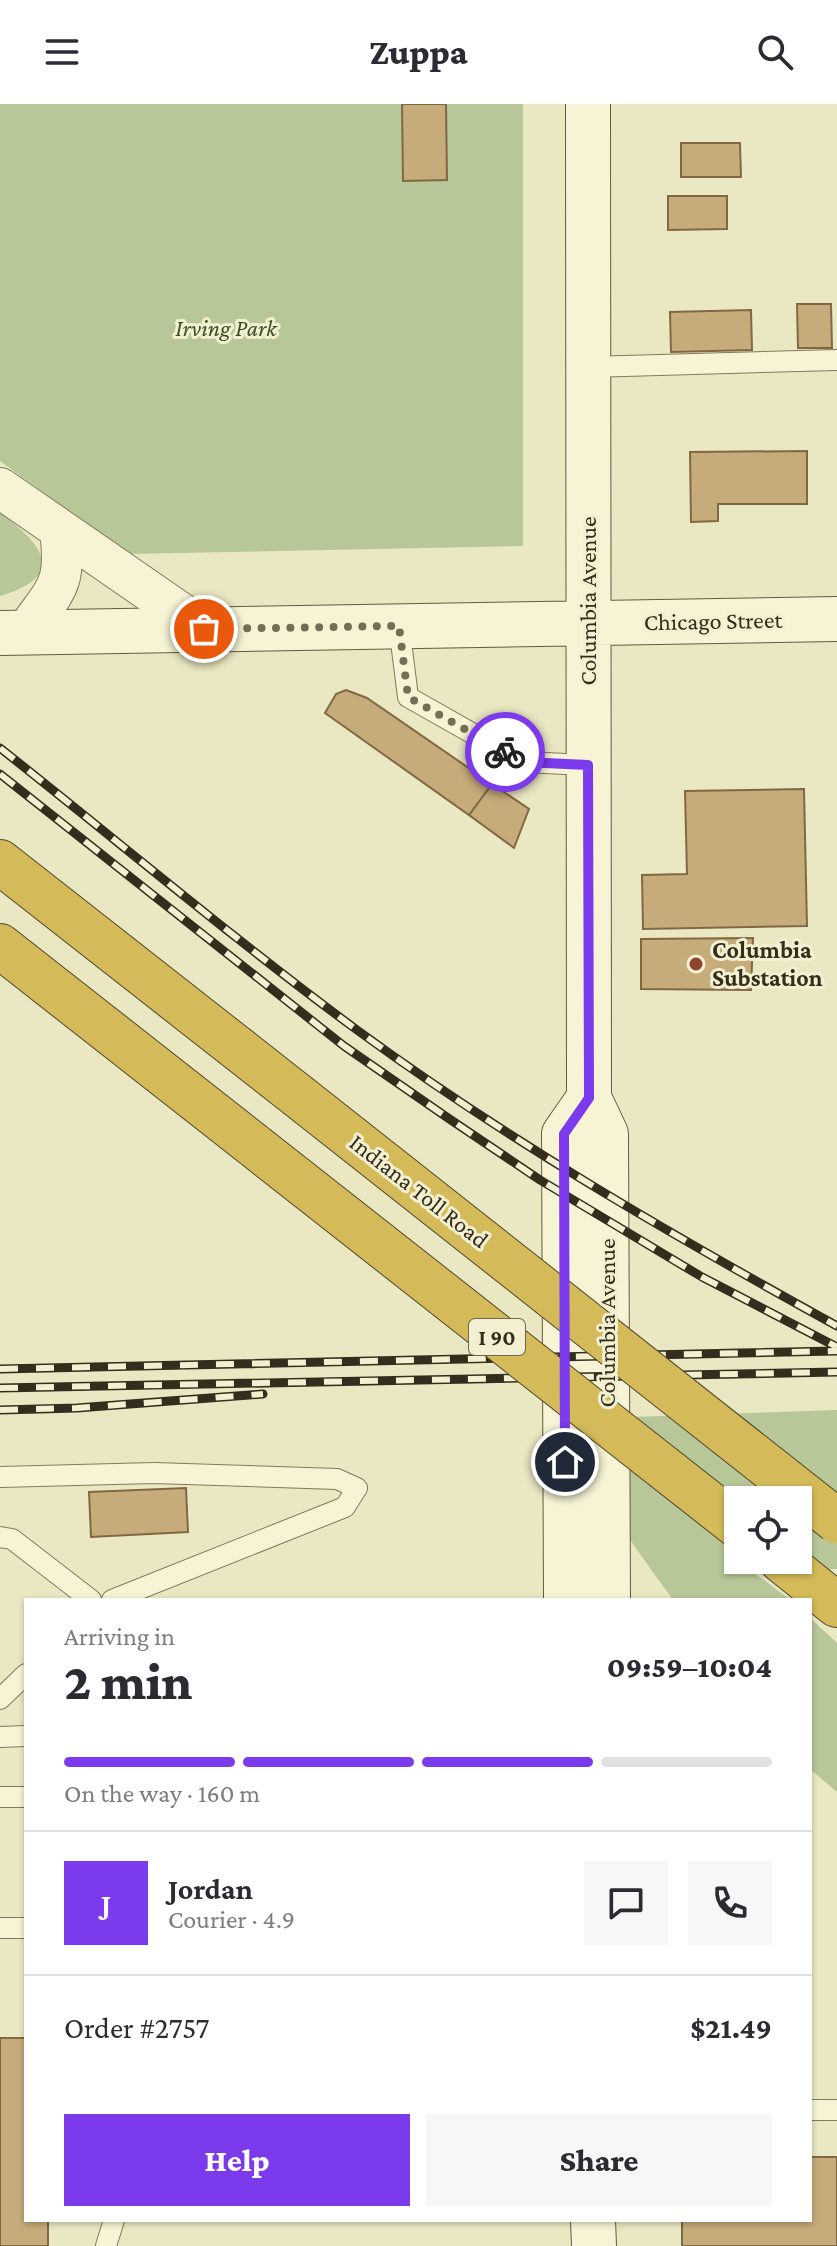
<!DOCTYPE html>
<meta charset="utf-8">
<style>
:root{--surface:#fff;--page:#f7f7f7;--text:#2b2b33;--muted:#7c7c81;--line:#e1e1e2;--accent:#7c3aed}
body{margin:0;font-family:"Crimson Pro",serif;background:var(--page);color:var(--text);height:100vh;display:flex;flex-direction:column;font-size:30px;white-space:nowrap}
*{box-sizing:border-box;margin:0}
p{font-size:26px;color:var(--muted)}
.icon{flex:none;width:44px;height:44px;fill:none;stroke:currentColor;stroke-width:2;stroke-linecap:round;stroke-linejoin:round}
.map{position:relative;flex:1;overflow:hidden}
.panel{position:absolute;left:24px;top:1494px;width:788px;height:624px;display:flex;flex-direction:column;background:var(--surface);border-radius:0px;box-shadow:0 2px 6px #0004}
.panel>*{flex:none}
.buttons{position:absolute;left:724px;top:1382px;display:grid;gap:16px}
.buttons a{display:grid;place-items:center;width:88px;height:88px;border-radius:0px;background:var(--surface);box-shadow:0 2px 6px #0004;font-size:40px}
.pin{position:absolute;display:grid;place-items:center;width:68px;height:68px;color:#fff;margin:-34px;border:4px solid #fff;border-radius:50%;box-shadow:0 2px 8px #0007}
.courier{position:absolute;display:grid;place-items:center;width:80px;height:80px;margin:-40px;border:6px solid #7c3aed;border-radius:50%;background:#fff;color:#222;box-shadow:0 2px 10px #0007}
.head em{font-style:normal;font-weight:800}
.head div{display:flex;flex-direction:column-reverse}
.head{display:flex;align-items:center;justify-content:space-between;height:136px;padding:0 40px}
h1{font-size:52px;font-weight:800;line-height:60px}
.bar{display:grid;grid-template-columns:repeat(4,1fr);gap:12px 8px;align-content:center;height:96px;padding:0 40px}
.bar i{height:10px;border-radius:6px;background:var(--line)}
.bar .active{background:var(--accent)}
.bar p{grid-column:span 4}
.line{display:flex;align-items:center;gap:20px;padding:0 40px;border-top:2px solid var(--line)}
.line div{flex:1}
.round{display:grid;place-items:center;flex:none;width:84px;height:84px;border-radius:0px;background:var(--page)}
.action{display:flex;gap:16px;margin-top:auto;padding:16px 40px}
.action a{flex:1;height:92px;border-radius:0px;background:var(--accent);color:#fff;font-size:32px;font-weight:800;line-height:92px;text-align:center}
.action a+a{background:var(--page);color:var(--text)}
header{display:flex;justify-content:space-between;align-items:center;height:104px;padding:0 40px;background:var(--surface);font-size:36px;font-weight:800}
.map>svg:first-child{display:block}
.green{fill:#b7c797;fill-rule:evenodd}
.building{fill:#c6ab7b;stroke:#806942;stroke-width:2}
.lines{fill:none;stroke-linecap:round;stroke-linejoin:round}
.lane-casing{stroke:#83795b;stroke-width:22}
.street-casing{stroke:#83795b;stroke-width:42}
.secondary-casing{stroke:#655a3e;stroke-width:46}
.highway-casing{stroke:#51462f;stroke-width:46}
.lane{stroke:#f6f4d5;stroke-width:20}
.street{stroke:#f6f4d5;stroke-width:40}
.secondary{stroke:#f6f4d5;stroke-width:44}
.highway{stroke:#d4ba58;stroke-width:44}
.rail-casing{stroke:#342d1e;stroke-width:9}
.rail{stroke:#f2f0d1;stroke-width:6;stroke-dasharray:18;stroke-linecap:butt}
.highway-bridge-casing{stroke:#51462f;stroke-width:46;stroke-linecap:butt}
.highway-bridge{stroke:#d4ba58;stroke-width:44}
.done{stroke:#746e57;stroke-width:8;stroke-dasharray:0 14.4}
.route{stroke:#7c3aed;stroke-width:10}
.poi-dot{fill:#8d442f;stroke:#f2f0d1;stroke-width:3}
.labels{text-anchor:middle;stroke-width:6;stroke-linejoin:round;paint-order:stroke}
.shield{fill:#f2f0d1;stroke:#6d6854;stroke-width:2}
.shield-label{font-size:22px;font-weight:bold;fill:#342d1e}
.park-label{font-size:24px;font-style:italic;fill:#3b4f26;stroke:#f2f0d1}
.street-label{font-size:24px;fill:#342d1e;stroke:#f2f0d1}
.poi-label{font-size:24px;font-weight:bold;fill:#342d1e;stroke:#f2f0d1;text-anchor:start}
</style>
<header><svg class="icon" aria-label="menu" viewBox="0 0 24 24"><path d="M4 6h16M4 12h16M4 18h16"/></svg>Zuppa<svg class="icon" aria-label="search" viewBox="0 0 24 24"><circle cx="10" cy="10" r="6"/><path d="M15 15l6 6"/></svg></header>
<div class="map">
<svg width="837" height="2142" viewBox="0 0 837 2142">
<rect width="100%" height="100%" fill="#eae8c2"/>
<!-- green -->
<path class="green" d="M0 0H523V442L128 450 0 357Z
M0 409C41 439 70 471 0 492Z
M837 1306V1465L754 1469 791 1496H673L625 1429 632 1313ZM738 1396H798V1456H738Z
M810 1514 837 1539V1688L810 1665Z"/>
<!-- building -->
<path class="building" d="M402 0H446L447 76 403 77Z
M681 39H740L741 73H681Z
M668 92H727V125L668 126Z
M797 200H831L832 244H798Z
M751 206 752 246 671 248 670 208Z
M807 347V400H718V417L691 418 690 348Z
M346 586 367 594 492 680 469 711 325 609 336 590Z
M492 680 529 705 514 744 469 711Z
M804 685 807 822 643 825 642 771 687 770 685 687Z
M753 834 751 886 641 885V835Z
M186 1384 188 1428 91 1433 89 1388Z
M0 1934H26V2116H48V2142H0Z
M810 2053H837V2142H682V2116H810Z"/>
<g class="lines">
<defs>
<path id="lane" d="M589 263 837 256
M399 522 408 593 523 658 588 661
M0 1373 154 1369 337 1375 357 1384 345 1403 112 1496
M0 1433 12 1435 91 1496
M0 1595 26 1570
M0 1633 26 1632
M0 1693H26
M0 1824H26
M810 2006H837
M106 2142 114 2116"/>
<path id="street" d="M0 384 204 525
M25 529C56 484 67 483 60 426"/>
<path id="secondary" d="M588 0 589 994 606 1030 608 1496
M0 529 837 515
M566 1496 564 1030 589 994
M593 2116 594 2142"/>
<path id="highway" d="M0 758 297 991
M0 842 256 1043
M781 1456 837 1501"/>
</defs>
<!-- lane casing -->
<use href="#lane" class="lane-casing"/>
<!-- street casing -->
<use href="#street" class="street-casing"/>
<!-- secondary casing -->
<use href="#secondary" class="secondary-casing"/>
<!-- highway casing -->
<use href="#highway" class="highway-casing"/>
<!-- lane -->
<use href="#lane" class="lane"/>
<!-- street -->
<use href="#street" class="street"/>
<!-- secondary -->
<use href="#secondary" class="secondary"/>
<!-- highway -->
<use href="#highway" class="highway"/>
<defs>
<path id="rail" d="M0 644C119 738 235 836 357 926 509 1037 672 1131 837 1222
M0 670 344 942 448 1014 540 1076 702 1173 837 1243
M0 1265 837 1247
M0 1284 837 1268
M0 1306 77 1304 263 1290"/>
</defs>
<!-- rail casing -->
<use href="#rail" class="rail-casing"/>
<!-- rail -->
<use href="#rail" class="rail"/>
<defs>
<path id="highway-bridge" d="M297 991 837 1417
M256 1043 738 1422"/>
</defs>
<!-- highway-bridge casing -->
<use href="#highway-bridge" class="highway-bridge-casing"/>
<!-- highway-bridge -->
<use href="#highway-bridge" class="highway-bridge"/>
</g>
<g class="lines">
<!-- done -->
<path class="done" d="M204 525 399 522 408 593 505 648"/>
<!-- route -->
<path class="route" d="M505 648 523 658 588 661 589 994 564 1030 565 1358"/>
</g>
<!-- markers -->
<circle class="poi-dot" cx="696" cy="860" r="8"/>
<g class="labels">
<!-- shield labels -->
<rect class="shield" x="469" y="1215" width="56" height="36" rx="6"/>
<g class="shield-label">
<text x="497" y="1241">I 90</text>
</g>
<!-- park labels -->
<g class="park-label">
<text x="226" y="232">Irving Park</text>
</g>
<!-- street labels -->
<g class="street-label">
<text transform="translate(588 497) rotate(-90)" y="8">Columbia Avenue</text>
<text transform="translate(713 517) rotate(-1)" y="8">Chicago Street</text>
<text transform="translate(419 1087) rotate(38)" y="8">Indiana Toll Road</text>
<text transform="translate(607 1219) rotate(-90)" y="8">Columbia Avenue</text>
</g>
<!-- poi labels -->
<g class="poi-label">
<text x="712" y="854">Columbia<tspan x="712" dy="28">Substation</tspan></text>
</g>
</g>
</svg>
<div class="buttons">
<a><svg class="icon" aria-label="locate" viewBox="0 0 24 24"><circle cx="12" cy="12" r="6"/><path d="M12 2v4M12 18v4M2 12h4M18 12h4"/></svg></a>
</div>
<div class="pin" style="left:204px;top:525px;background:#ea580c"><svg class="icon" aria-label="bag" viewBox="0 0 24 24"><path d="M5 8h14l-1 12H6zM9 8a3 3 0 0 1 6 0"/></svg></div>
<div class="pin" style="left:565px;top:1358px;background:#1f2937"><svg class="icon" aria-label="home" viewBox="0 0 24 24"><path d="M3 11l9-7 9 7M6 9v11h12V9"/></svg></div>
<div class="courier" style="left:505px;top:648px"><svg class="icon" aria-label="bike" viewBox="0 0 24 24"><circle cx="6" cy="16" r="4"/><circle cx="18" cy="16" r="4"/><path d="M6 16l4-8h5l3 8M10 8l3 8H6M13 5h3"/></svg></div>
<section class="panel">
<div class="head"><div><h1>2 min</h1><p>Arriving in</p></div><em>09:59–10:04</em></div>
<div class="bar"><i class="active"></i><i class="active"></i><i class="active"></i><i></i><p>On the way · 160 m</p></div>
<div class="line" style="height:144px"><b class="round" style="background:var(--accent);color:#fff">J</b><div><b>Jordan</b><p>Courier · 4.9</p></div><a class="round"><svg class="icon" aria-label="chat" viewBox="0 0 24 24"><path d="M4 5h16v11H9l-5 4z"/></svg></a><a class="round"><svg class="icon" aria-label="phone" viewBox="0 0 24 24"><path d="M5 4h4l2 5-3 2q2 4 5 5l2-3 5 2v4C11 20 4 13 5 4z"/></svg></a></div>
<div class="line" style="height:104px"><div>Order #2757</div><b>$21.49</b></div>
<div class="action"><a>Help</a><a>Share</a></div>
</section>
</div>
